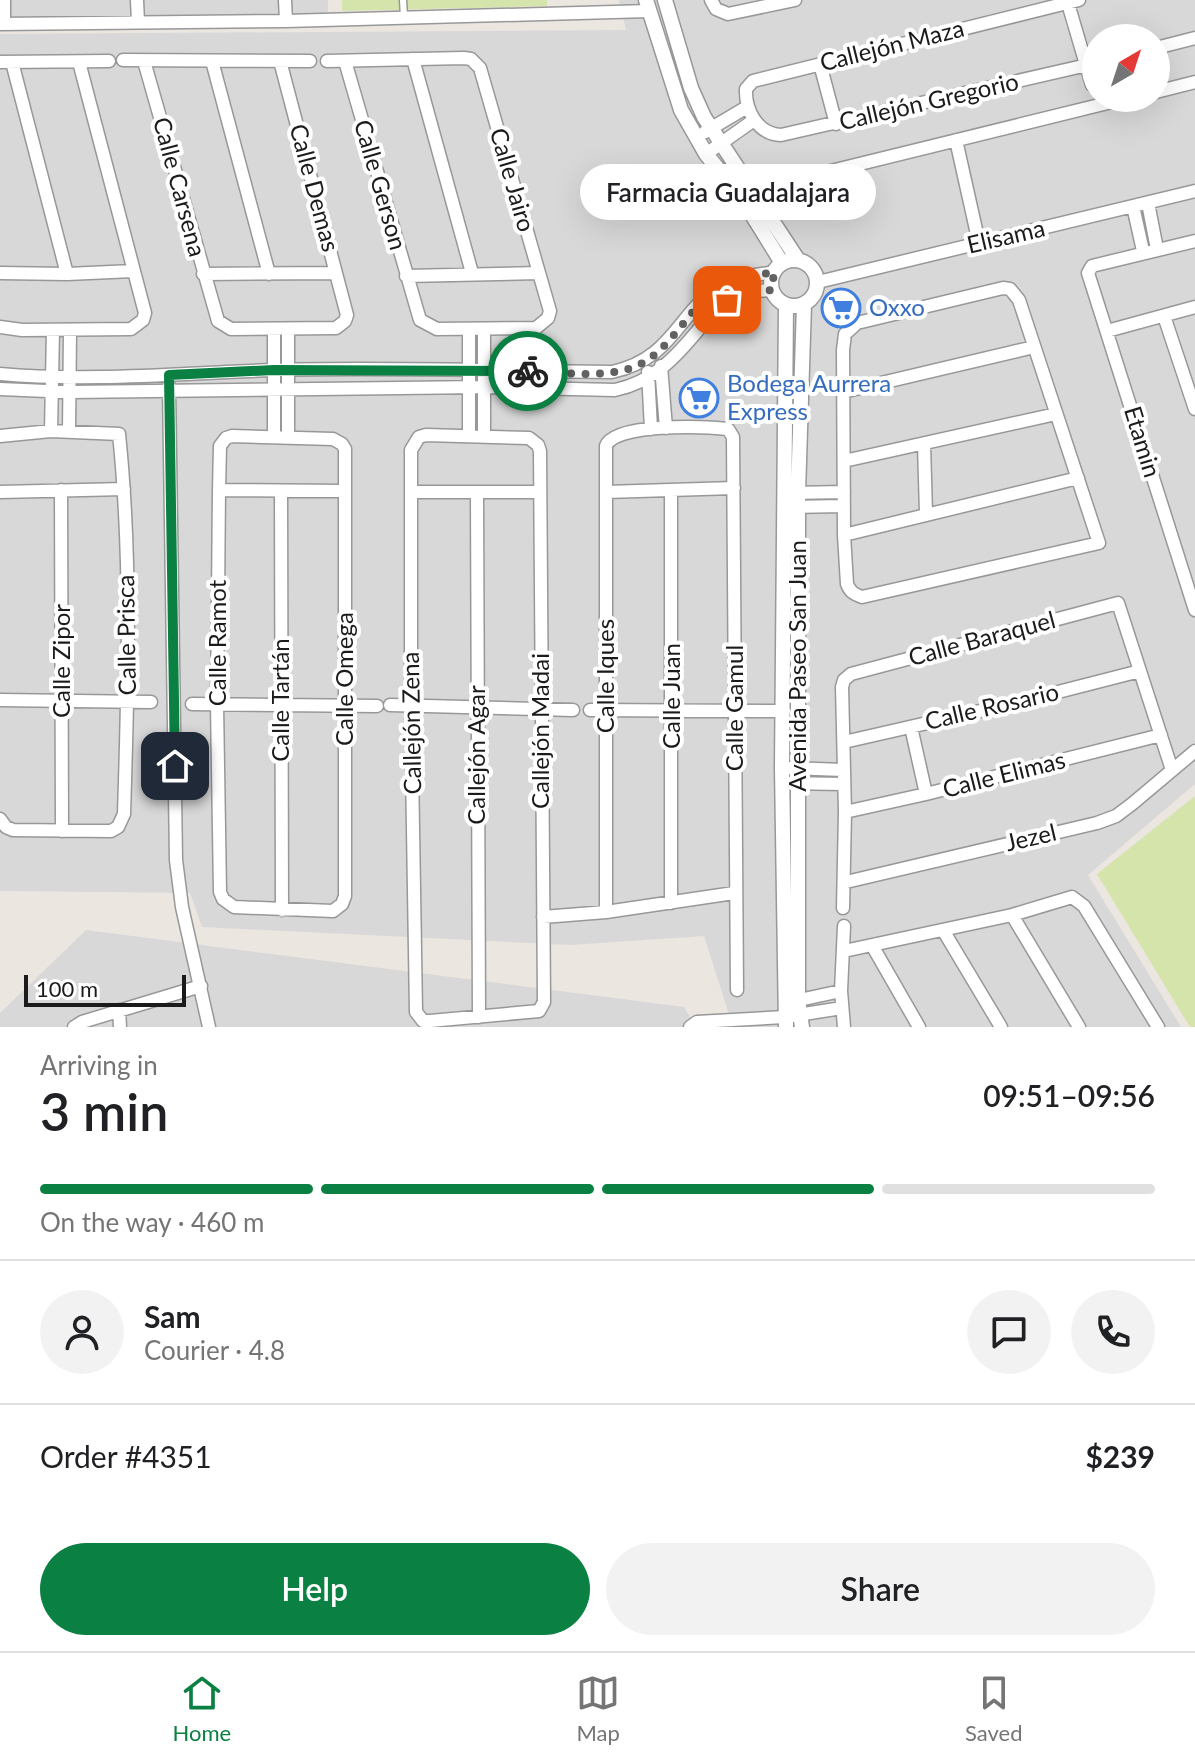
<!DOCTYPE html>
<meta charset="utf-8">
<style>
:root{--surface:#fff;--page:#f2f2f2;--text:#202124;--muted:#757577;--line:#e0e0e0;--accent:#0b8043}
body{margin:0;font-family:Lato,sans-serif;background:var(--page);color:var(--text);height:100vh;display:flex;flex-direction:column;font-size:30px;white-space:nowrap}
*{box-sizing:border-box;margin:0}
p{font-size:26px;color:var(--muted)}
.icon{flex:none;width:44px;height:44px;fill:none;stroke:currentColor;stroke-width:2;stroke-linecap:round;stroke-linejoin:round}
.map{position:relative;height:1027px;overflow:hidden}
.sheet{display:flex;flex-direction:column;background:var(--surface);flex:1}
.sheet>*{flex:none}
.needle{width:52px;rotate:39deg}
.fabs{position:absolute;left:1082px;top:24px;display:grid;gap:16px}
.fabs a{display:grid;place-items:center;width:88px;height:88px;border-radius:50%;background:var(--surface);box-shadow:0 8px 32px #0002;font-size:40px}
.scale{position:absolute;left:24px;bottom:20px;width:162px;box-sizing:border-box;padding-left:8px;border:4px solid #1b1b1b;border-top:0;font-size:22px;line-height:28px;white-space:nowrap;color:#1b1b1b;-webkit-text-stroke:6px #fff;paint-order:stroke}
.pin{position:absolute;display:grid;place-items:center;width:68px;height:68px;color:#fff;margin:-34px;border-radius:16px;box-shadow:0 4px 12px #0006}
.courier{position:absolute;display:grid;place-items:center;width:80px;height:80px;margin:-40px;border:6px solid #0b8043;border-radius:50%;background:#fff;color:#222;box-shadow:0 2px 10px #0007}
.bubble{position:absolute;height:56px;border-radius:28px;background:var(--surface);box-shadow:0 8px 32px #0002;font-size:26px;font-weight:600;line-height:56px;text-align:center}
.headline em{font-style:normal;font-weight:600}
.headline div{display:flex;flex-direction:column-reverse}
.headline{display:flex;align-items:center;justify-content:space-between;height:136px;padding:0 40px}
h1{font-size:52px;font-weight:600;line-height:60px}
.bar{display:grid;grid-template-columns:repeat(4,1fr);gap:12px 8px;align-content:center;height:96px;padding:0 40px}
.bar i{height:10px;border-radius:6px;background:var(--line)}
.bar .selected{background:var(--accent)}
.bar p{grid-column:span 4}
.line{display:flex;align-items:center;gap:20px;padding:0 40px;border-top:2px solid var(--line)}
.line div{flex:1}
.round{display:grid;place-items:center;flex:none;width:84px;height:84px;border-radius:42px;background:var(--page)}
.cta{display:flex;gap:16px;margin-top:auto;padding:16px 40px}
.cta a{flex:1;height:92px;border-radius:48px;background:var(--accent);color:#fff;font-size:32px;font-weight:600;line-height:92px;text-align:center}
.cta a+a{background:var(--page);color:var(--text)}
.dock{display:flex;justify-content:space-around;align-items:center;height:112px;border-top:2px solid var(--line);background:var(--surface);font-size:22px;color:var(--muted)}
.dock a{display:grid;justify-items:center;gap:4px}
.dock .selected{color:var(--accent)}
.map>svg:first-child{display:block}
.residential{fill:#d9d8d8;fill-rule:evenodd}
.grass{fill:#d4e4aa}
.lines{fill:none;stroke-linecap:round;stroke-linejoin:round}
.service-casing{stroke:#989898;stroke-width:9}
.minor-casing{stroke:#989898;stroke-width:15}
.tertiary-casing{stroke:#989898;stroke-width:17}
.service{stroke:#fff;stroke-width:6}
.minor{stroke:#fff;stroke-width:12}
.tertiary{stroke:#fff;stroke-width:14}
.done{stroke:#646260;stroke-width:8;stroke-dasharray:0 14.4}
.route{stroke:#0b8043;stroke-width:10}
.labels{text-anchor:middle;stroke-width:8;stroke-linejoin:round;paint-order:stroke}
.street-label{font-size:24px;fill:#1b1b1b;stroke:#fff}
.shop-label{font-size:24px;fill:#366cbe;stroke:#fff;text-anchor:start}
</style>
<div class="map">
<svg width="1195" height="1027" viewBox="0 0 1195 1027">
<rect width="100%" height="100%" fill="#ece6e1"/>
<!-- residential -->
<path class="residential" d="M0 0H328V20L0 26Z
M619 0H1195V784L1088 875 1181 1027H733L704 936 571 945 202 927 190 893 0 891V34L626 30ZM1096 38H1156V98H1096Z
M86 930 684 1007 696 1027H0V1013Z"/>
<!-- grass -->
<path class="grass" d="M342 0H547V6L342 11Z
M1195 796V1027H1190L1097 874Z"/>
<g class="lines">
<defs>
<path id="service" d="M403 0 404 16"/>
<path id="minor" d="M4 0V24
M137 0 138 22
M285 0 286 21
M711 0 716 9 728 14 795 0
M1067 0 1092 85
M1079 0 753 81 746 89C745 111 758 134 781 135L1096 63
M0 24 286 21 649 11
M1156 48 1195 38
M413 59 472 273
M123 60 310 61
M144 61 218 321 231 329 336 328 345 321 347 315 280 61
M212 61 269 274
M327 61 464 58 471 59 480 68 550 311 548 318 536 328 437 329 420 320 345 61
M0 62 109 61
M12 62 67 274
M820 64 836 124
M1156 92 1195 82
M705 132 747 107
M956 140 979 243
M706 154 754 120
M754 190 1128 98
M1148 203 1157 249
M1133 206 1143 251
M1195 241 1092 266 1088 273 1195 610
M0 273 67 274 133 271
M203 274 336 273
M406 276 539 273
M818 282 1195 191
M1003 288 1010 289 1019 300 1099 543 862 597C854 594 850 592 847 584L844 535 843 350 845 334 857 323Z
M1164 316 1195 409
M0 327 22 330 131 329 143 320 145 313 79 62
M288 330V437
M1107 331 1195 307
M661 366 666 428
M648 372 651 429
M0 374C90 382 182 373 273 370 386 367 499 371 612 372 678 358 679 304 730 281 743 275 760 275 774 272
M169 386 176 860 182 907 209 1027
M0 389 70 392 483 387 615 390C653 382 675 358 699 329 708 318 717 306 730 299 743 291 757 291 772 290
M843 392 1034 347
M51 431 53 330
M69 431 70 330
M426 435 529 438 538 445 540 451 544 1002 539 1011 430 1021H423L416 1012 411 706V450L419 437Z
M0 436 51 431 119 434C132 560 128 688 124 814L118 827 111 831 13 830 6 827 0 819
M232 436 333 439 342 444 345 449V896L342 904 333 911 234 907 223 899 220 892 217 704 219 490 220 446 226 438Z
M274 436V330
M469 436V329
M484 436V330
M924 445 926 513
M844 461 1056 414
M61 490 62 831
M219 490 345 491
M671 490V903
M281 491 282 910
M0 492 124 489
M411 492H540
M477 492 479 1017
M606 492 734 488
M791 493 844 492
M790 507 844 506
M844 535 1078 478
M0 700 151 702
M192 704 377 706
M390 705 573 710
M590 710 784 711
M911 727 926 794
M844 742 1019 702 1140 671
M790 768 843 770
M782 783 844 784
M845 812 926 794 1161 735
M846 882 1097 823 1116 816 1132 804 1195 751
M843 908 845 812 842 687 844 680 851 674 1118 603 1172 770
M606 912V446C614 423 705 426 728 429L733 437 737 990
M1012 915 1079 1027
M543 917 606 912 734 893
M844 926 841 991 844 1027
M943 930 1001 1027
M873 947 919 1027
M844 951 1012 915 1072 897 1084 906 1158 1027
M790 1002 841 991
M119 1010 120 1027
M74 1027 82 1022 201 986
M690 1027 697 1022 785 1017 842 1008"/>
<path id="tertiary" d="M646 0 681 110 706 154 743 200 782 263
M665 0 691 88 704 117 798 260
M771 283a23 23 0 1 1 46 0a23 23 0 1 1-46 0Z
M786 1027 782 768 786 305
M802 1027 798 1000V493L804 304"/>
</defs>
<!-- service casing -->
<use href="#service" class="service-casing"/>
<!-- minor casing -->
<use href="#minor" class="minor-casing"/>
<!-- tertiary casing -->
<use href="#tertiary" class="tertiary-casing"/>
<!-- service -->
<use href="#service" class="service"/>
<!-- minor -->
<use href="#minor" class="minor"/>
<!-- tertiary -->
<use href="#tertiary" class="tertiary"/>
</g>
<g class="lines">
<!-- done -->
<path class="done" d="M528 371C560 372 598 378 628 369 674 356 688 299 731 281 744 275 760 275 774 272L772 290 746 292 727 300"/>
<!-- route -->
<path class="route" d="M175 766 169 375 274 370 528 371"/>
</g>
<!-- icons -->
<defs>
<symbol id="supermarket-ring" viewBox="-11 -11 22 22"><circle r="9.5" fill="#fff" stroke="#3f7fe0" stroke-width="1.5"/><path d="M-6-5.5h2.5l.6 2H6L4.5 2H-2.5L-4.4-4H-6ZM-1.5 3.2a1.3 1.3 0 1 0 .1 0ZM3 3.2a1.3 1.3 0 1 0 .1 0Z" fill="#3f7fe0"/></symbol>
</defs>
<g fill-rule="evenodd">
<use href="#supermarket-ring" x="819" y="286" width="44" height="44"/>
<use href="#supermarket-ring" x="677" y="376" width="44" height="44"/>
</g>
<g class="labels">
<!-- street labels -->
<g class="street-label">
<text transform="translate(892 46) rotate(-14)" y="8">Callejón Maza</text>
<text transform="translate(929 102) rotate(-13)" y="8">Callejón Gregorio</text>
<text transform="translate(512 180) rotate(74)" y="8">Calle Jairo</text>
<text transform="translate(380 185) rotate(74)" y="8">Calle Gerson</text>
<text transform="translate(179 187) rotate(75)" y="8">Calle Carsena</text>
<text transform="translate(314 188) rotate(75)" y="8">Calle Demas</text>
<text transform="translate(1006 237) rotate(-13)" y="8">Elisama</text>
<text transform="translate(1142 442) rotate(73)" y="8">Etamin</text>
<text transform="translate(127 635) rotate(-91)" y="8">Calle Prisca</text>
<text transform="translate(982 639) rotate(-15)" y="8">Calle Baraquel</text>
<text transform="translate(218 643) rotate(-90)" y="8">Calle Ramot</text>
<text transform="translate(62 661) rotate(-90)" y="8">Calle Zipor</text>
<text transform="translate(798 666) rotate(-90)" y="8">Avenida Paseo San Juan</text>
<text transform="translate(606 676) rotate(-90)" y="8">Calle Iques</text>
<text transform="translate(345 679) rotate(-90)" y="8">Calle Omega</text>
<text transform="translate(672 696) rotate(-90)" y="8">Calle Juan</text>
<text transform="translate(281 700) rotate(-90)" y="8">Calle Tartán</text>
<text transform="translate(992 707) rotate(-13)" y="8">Calle Rosario</text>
<text transform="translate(735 708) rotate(-90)" y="8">Calle Gamul</text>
<text transform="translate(412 723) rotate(-91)" y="8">Callejón Zena</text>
<text transform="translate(541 731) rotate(-90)" y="8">Callejón Madai</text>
<text transform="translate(477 755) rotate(-90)" y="8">Callejón Agar</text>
<text transform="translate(1004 775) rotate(-14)" y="8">Calle Elimas</text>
<text transform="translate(1031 838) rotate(-13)" y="8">Jezel</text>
</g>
<!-- shop labels -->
<g class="shop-label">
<text x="869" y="316">Oxxo</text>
<text x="727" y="392">Bodega Aurrera<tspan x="727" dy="28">Express</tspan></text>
</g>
</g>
</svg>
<div class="fabs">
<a><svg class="needle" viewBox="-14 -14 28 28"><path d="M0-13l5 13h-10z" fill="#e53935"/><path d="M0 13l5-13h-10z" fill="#757577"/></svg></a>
</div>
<div class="scale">100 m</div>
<div class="pin" style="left:727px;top:300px;background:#ea580c"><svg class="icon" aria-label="bag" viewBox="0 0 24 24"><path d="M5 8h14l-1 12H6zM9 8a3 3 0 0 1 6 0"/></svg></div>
<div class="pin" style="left:175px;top:766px;background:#1f2937"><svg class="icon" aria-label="home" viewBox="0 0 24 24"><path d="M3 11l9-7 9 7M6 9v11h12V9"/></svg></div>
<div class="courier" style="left:528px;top:371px"><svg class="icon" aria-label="bike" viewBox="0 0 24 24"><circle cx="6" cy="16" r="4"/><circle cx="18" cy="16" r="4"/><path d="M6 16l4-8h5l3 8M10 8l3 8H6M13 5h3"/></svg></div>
<div class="bubble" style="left:580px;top:164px;width:296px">Farmacia Guadalajara</div>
</div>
<section class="sheet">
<div class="headline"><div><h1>3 min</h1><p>Arriving in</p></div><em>09:51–09:56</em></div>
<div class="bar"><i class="selected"></i><i class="selected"></i><i class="selected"></i><i></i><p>On the way · 460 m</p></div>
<div class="line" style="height:144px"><a class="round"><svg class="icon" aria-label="person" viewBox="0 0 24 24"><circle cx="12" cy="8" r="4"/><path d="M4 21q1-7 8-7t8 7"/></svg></a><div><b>Sam</b><p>Courier · 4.8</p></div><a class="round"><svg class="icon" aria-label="chat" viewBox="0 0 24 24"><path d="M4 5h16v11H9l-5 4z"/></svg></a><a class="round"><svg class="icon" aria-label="phone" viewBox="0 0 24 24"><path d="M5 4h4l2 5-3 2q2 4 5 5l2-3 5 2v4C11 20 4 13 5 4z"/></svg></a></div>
<div class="line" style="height:104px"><div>Order #4351</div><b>$239</b></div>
<div class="cta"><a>Help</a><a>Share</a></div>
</section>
<nav class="dock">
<a class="selected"><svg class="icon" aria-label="home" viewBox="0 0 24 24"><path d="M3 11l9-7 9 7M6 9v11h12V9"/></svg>Home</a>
<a><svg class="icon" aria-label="map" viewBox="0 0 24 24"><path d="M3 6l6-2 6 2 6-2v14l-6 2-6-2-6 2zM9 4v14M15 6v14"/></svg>Map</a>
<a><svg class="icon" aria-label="saved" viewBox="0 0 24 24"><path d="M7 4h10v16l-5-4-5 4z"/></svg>Saved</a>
</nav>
